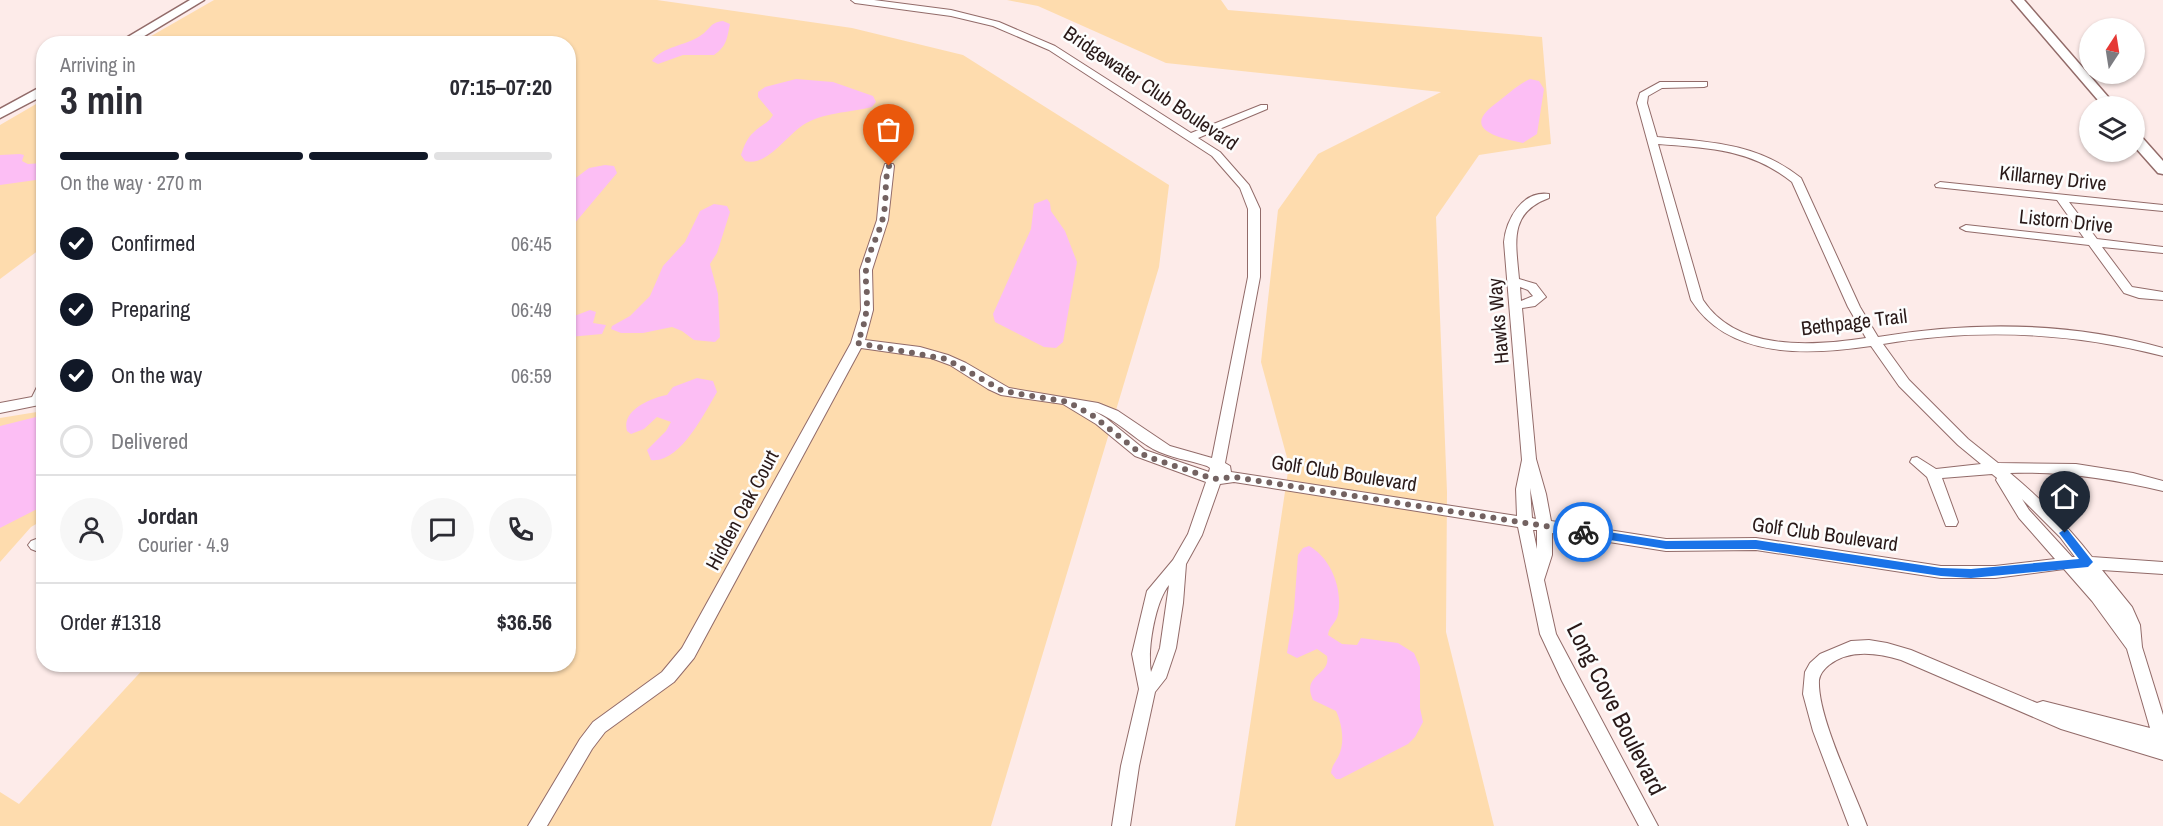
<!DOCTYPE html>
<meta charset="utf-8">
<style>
:root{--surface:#fff;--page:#f7f7f7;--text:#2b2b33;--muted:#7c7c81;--line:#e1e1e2;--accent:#111827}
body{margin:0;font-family:"Archivo Narrow",sans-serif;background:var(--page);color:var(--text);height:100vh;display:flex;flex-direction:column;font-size:22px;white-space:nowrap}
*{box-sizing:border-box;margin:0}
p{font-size:20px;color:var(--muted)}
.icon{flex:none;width:33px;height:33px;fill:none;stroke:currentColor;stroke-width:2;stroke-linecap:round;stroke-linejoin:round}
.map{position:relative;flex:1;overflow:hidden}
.panel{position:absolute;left:36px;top:36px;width:540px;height:636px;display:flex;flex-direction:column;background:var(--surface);border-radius:24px;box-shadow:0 2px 4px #0004}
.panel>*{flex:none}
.needle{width:39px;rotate:12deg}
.tools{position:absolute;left:2079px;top:18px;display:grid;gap:12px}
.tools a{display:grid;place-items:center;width:66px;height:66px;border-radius:50%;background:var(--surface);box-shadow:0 2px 4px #0004;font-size:30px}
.pin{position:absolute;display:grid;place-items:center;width:51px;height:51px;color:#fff;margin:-62px -26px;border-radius:50% 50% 50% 0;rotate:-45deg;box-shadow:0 0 6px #0007}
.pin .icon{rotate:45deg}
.courier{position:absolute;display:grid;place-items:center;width:60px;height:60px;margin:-30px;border:4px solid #1a73e8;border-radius:50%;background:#fff;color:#222;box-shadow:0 2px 8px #0007}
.head em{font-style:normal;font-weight:700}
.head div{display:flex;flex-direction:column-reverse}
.head{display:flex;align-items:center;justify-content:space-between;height:102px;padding:0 24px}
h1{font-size:39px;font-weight:700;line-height:45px}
.bar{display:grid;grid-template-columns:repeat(4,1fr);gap:9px 6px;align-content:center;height:72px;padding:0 24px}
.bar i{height:8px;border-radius:4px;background:var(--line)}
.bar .selected{background:var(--accent)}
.bar p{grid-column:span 4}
.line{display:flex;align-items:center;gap:15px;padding:0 24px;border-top:2px solid var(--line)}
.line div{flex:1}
.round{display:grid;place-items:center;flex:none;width:63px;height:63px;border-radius:32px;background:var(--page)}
ol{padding:0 24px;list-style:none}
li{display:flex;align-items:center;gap:18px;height:66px}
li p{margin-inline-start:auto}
li .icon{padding:6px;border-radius:50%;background:var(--accent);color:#fff;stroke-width:4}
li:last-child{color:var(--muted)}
li i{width:33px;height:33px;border:3px solid var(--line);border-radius:50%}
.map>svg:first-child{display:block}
.green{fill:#fedcae}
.water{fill:#fcbef4}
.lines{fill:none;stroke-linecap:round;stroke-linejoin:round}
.minor-casing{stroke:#926b69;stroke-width:2}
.tertiary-casing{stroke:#926b69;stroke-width:3}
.minor{fill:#fff;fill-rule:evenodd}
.tertiary{fill:#fff;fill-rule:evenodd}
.route{fill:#1a73e8}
.done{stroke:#736261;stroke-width:6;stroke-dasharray:0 10.8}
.labels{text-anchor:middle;stroke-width:5;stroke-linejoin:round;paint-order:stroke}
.street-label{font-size:20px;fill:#291918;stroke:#fdfdfd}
.near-street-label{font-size:24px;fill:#291918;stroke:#fdfdfd}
</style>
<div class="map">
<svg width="2163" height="826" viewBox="0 0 2163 826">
<rect width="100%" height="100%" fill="#fdebe9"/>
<!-- green -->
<path class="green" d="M214 0H657L852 28 963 55 1169 185 1159 267 991 826H0V792L19 804 147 665 568 664V44L139 43Z
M1007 0H1221L1228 10 1542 37 1551 144 1479 155 1436 217 1447 492 1446 632 1494 826H1235L1289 465 1261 362 1278 210 1318 154 1441 92 1166 63 1038 6Z
M43 100V247L0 279V125Z
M43 411V520L31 527 0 562V418Z"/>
<!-- water -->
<path class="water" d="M723 21 730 24C727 38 727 46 714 55H683L658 64 652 61C663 46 685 46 700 36 710 30 710 22 723 21Z
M796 79 833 82 873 96 876 102 872 107C848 113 824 112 803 125 786 136 767 167 745 161L741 155C744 146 747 138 754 132 760 125 768 124 773 115L758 97V92L765 87Z
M1530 79 1539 81 1544 89 1537 134 1523 143C1500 138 1460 130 1495 104 1506 96 1517 85 1530 79Z
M20 154 24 155 22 161 28 164 43 163V179L0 185V155Z
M605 165 614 166 617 173 569 230V183L589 168Z
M1047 199 1050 203 1051 211 1065 231 1077 262 1063 342 1056 348 1044 347 995 322 993 314 1031 229 1034 204Z
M714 204 727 206 730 212 717 253 710 264 718 294 720 337 715 342 694 340 682 331 672 327 643 333H621L611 329 612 326 630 316 650 296 663 266 685 242 700 211Z
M590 310 596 312 593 323 606 325 602 334 569 337V318Z
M697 378 713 381 717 392C705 412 680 464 651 460L647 450 666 431 671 422 657 417 644 429 631 434 627 431C621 410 651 398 667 395L673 387Z
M36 417H43V506L0 528V426Z
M1309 546C1331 558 1343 589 1338 614 1337 622 1329 626 1328 635L1342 644 1357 645 1361 638 1398 643 1414 653 1420 667V708L1423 722 1415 737 1408 744 1340 779H1336L1331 773C1332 765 1336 762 1339 755 1345 742 1342 724 1336 711L1313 700C1301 674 1331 676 1327 656L1317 649 1297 658 1287 653 1294 609 1298 555 1303 548Z"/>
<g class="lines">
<defs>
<path id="minor" d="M851 0H874L951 10 999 22 1055 46 1191 133 1261 105H1267V109L1198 138 1220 152 1249 185 1260 209V277L1225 463 1230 466 1231 472 1517 516 1516 489 1522 460 1504 242C1506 220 1522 190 1549 194V198C1508 213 1516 243 1519 279L1536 284 1546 297 1535 306 1522 308 1536 459 1546 494 1551 521 1666 539 1756 538 1941 566H1995L2055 559 2019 518 1996 480 1997 478 1992 474 1942 478 1958 522 1956 526H1946L1927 477 1910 462 1912 458 1917 457 1936 469 1981 464 1958 445 1899 386 1871 346C1810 355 1729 360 1691 300L1637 103 1640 93 1660 82H1707V86L1704 87 1662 88 1648 96 1647 103 1657 137C1710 142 1757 143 1801 178L1860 307 1878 337C1972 321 2071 322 2163 348V356C2071 332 1976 328 1883 344L1909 380 1968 439 1998 463 2076 464 2133 473 2163 481V491C2112 479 2062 471 2010 473 2041 499 2067 525 2092 557L2163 562V574L2102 570 2132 607 2140 625 2142 647 2163 715V760L2061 729 1901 660C1877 653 1850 649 1829 665 1824 669 1820 674 1819 680 1817 716 1854 790 1867 826H1849L1813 731 1803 694 1805 672 1810 663 1820 654 1851 641 1869 640 1887 643 1911 650 2037 703 2043 701 2150 728 2127 649 2092 601 2064 569 1995 578H1941L1756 550 1666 551 1552 533V555L1544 580 1556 634 1658 826H1639L1562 681 1540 634 1518 527 1234 482 1220 484 1202 535 1186 564 1183 603 1176 648 1166 678 1155 692 1139 766 1130 826H1112L1121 766 1139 689 1132 654 1147 591 1173 560 1188 534 1206 482 1135 456 1096 424 1063 404 1001 395 988 389 950 365 931 358 861 348 694 658 674 682 605 732 592 749 547 826H528L580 739 593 722 662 672 682 648 851 343 861 310 860 270 877 220 881 177 885 164H893L894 166 888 220 872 270 873 310 865 340 920 347 948 355 966 363 1009 388 1098 403 1118 411 1170 446 1212 458 1248 277V209L1240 188 1212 156 1049 50 993 26 951 16 855 3ZM1658 144C1709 148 1751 149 1792 182L1848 307 1866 338C1813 346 1737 352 1703 300ZM1520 287 1528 290 1533 296 1521 301ZM1094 411C1116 419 1132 437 1153 449 1170 458 1189 460 1207 466L1210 468 1209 472 1145 450 1106 418ZM1530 488 1536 519 1532 518ZM2022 499 2060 537 2075 557H2072L2029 510ZM1533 530H1537V549ZM1169 585 1160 648 1151 672C1147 650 1155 602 1169 585Z
M1940 182 2163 205V211L2069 202 2097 239 2163 247V253L2102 247 2132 287 2163 292V300L2139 298 2124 293 2089 245 1966 231 1960 228 1966 225 2084 238 2057 200 1936 187 1935 185Z
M44 382V404L0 413V403L32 397 39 383Z
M44 536V548L36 551 31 549 28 545 31 541Z"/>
<path id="tertiary" d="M190 0H204L131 44H116Z
M2012 0H2024L2116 106H2103Z
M44 85V95L0 118V109Z
M2134 133 2139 134 2163 161V174L2158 173 2134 146Z"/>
</defs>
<!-- minor casing -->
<use href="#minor" class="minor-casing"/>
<!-- tertiary casing -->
<use href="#tertiary" class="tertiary-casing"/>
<!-- minor -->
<use href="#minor" class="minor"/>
<!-- tertiary -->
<use href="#tertiary" class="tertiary"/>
</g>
<!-- route -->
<path class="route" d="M1583 528 1666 541 1756 540 1941 568 1971 569 2079 559 2059 533 2065 529 2068 530 2093 562 2088 567 1971 578 1941 576 1756 549H1666L1579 535V529Z"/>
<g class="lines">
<!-- done -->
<path class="done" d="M889 166C884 180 887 197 884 212 881 233 868 250 866 270 865 280 867 288 867 298 867 314 864 328 857 343L946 359 1003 391 1068 402 1092 415 1140 453 1151 458 1214 479 1234 477 1583 532"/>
</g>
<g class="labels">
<!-- street labels -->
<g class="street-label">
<text transform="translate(1151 88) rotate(34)" y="7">Bridgewater Club Boulevard</text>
<text transform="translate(2053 178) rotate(6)" y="7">Killarney Drive</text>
<text transform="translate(2066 221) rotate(6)" y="7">Listorn Drive</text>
<text transform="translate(1498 321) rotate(-95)" y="7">Hawks Way</text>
<text transform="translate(1854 322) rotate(-7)" y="7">Bethpage Trail</text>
<text transform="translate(1344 473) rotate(9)" y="7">Golf Club Boulevard</text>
<text transform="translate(742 510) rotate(-62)" y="7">Hidden Oak Court</text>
<text transform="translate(1825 534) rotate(8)" y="7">Golf Club Boulevard</text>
</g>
<!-- near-street labels -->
<g class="near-street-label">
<text transform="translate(1616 709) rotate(63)" y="8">Long Cove Boulevard</text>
</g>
</g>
</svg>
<div class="tools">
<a><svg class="needle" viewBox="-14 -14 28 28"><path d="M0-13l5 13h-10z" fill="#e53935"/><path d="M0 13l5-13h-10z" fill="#7c7c81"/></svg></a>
<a><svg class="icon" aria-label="layers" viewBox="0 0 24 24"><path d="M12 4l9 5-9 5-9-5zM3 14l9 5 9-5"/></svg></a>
</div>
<div class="pin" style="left:889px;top:166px;background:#ea580c"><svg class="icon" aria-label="bag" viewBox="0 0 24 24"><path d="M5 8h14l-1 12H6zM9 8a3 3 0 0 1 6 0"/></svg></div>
<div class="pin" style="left:2065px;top:533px;background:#1f2937"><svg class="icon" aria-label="home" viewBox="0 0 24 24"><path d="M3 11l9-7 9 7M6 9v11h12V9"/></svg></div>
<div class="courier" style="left:1583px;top:532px"><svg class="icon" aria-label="bike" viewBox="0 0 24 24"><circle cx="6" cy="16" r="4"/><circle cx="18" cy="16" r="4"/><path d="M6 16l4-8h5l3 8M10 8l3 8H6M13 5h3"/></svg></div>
<section class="panel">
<div class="head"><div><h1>3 min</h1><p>Arriving in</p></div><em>07:15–07:20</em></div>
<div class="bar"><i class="selected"></i><i class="selected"></i><i class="selected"></i><i></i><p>On the way · 270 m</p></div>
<ol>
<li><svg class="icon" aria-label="check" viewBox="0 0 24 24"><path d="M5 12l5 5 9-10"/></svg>Confirmed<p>06:45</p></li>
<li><svg class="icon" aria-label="check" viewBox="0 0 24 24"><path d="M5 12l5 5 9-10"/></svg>Preparing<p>06:49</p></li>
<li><svg class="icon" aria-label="check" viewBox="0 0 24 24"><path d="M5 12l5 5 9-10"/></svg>On the way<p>06:59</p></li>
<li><i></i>Delivered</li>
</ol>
<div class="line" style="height:108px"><a class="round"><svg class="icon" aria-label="person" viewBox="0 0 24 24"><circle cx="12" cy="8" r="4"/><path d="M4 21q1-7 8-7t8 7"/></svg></a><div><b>Jordan</b><p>Courier · 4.9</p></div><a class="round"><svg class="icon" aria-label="chat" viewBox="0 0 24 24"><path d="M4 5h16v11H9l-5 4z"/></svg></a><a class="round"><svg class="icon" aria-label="phone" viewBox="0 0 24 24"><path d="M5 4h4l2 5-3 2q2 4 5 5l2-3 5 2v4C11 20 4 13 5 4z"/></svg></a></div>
<div class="line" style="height:78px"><div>Order #1318</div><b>$36.56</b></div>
</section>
</div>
